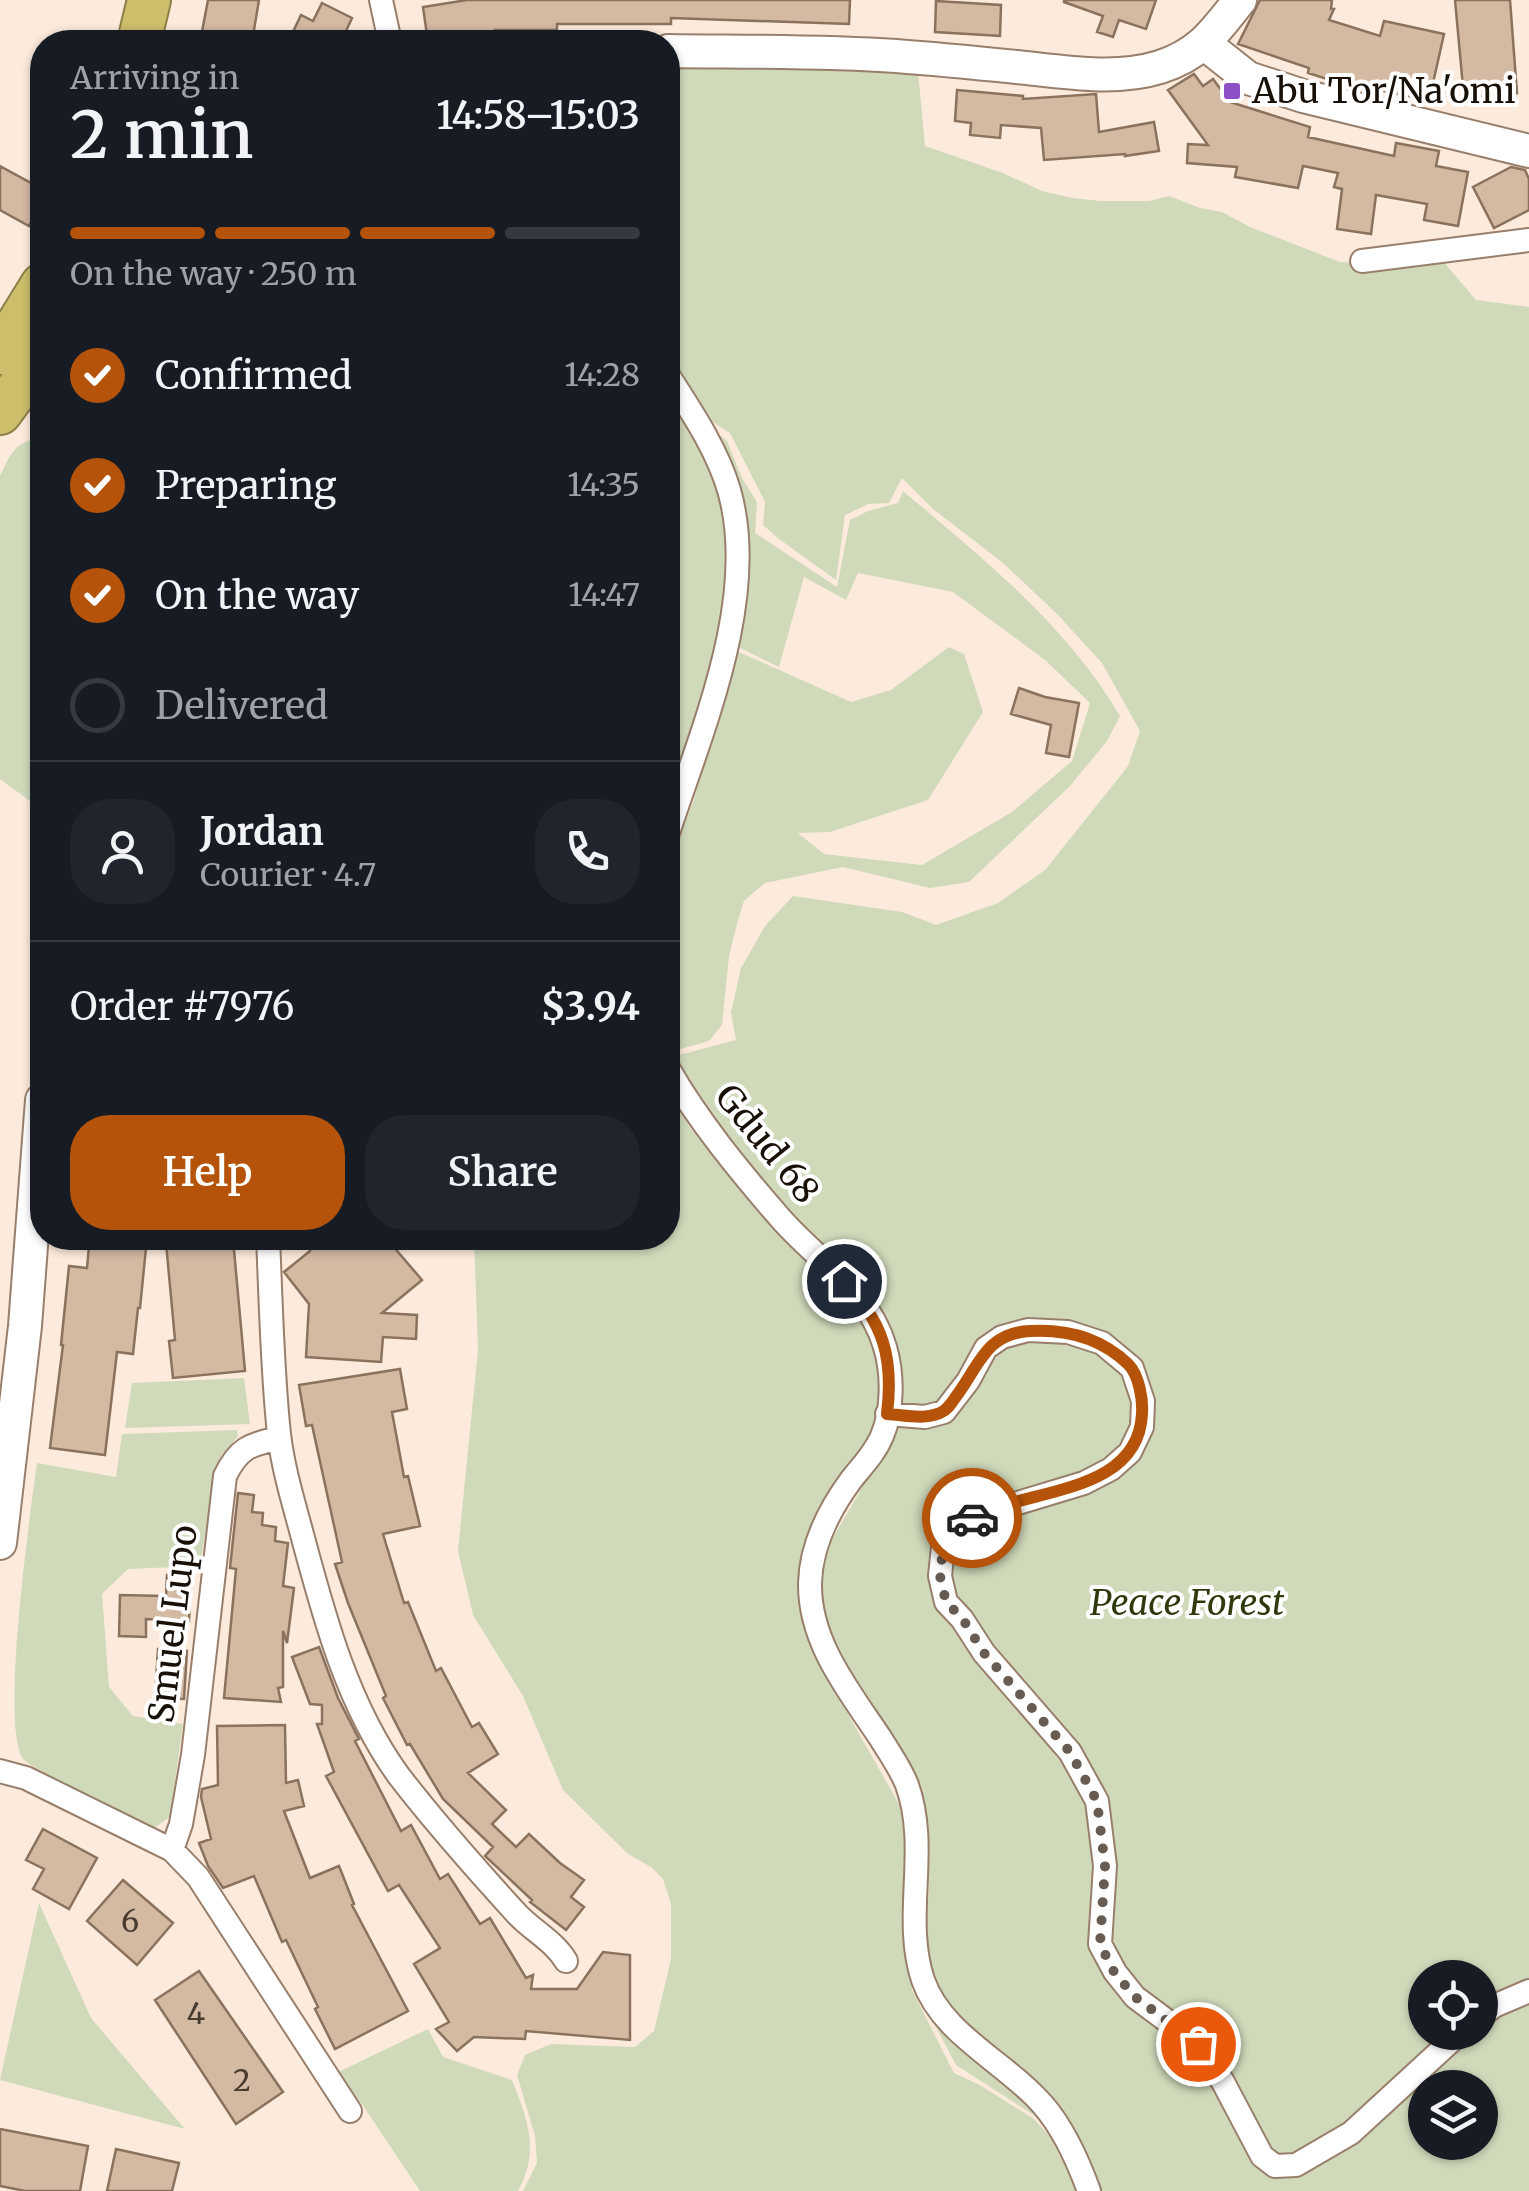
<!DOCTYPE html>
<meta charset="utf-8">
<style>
:root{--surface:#171b24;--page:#20242c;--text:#f1f3f6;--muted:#9ea1a6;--line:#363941;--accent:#b45309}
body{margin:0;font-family:Merriweather,serif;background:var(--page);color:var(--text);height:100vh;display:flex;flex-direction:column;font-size:38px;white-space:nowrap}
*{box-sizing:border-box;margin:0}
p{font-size:32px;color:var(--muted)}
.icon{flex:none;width:55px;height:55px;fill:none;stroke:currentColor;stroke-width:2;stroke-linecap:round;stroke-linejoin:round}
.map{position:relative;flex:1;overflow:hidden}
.sheet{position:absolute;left:30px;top:30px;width:650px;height:1220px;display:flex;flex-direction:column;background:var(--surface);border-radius:40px;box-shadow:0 2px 8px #0004}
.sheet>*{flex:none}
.controls{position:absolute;left:1408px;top:1960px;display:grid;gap:20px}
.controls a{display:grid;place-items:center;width:90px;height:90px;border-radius:50%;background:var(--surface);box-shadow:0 2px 8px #0004;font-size:50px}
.pin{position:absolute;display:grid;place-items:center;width:85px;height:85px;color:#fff;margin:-42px;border:5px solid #fff;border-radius:50%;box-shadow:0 2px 10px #0007}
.courier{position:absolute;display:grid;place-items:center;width:100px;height:100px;margin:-50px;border:8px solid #b45309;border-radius:50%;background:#fff;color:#222;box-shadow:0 2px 12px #0007}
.headline em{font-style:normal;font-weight:600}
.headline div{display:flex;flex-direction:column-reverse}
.headline{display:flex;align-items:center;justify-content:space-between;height:170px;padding:0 40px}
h1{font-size:65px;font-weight:600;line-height:75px}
.bar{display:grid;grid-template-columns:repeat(4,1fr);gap:15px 10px;align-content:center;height:120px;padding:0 40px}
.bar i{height:12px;border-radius:8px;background:var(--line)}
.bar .selected{background:var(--accent)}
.bar p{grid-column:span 4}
.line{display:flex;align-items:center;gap:25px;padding:0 40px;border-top:2px solid var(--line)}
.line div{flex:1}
.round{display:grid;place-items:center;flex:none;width:105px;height:105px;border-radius:40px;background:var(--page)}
ol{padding:0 40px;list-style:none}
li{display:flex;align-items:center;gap:30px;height:110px}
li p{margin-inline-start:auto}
li .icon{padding:10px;border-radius:50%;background:var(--accent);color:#fff;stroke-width:4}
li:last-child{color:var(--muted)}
li i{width:55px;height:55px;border:5px solid var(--line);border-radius:50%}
.cta{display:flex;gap:20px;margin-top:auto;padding:20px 40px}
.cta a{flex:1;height:115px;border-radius:40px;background:var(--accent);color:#fff;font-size:40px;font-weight:600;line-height:115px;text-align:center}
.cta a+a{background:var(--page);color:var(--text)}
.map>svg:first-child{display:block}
.green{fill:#d0dabb;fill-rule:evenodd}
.building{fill:#d4b9a3;stroke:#8b725d;stroke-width:2.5}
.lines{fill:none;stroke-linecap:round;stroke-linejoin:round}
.street-casing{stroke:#997f6b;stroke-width:26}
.secondary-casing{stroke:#997f6b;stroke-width:36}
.highway-casing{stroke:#8d8148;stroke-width:46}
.street{stroke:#fff;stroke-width:22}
.secondary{stroke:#fff;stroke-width:32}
.highway{stroke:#ccbe6b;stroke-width:42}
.done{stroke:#685c52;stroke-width:10;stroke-dasharray:0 18}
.route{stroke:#b45309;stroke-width:12}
.poi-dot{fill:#9050c6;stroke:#fff;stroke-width:4}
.labels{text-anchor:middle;stroke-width:8;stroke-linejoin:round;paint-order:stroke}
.number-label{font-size:30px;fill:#473a2e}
.poi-label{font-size:35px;fill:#180f07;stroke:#fff;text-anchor:start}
.street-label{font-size:35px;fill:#180f07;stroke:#fff}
.park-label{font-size:35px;font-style:italic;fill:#2f3a0c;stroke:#fff}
</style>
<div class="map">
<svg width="1529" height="2191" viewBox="0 0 1529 2191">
<rect width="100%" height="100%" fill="#fcebdd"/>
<!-- green -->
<path class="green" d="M668 52 918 71 925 146 1003 173 1042 191 1072 198 1101 201H1149L1169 196 1200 208 1222 212 1250 227 1340 262 1391 264 1442 260 1476 300 1529 307V2191H1089L1055 2129 956 2065 922 2001 929 1885 916 1817 808 1599 827 1547 858 1495 886 1439 889 1326 784 1212 668 1058 736 1040 731 1012 741 968 765 926 793 896 902 912 936 925 998 903 1045 870 1128 766 1140 731 1102 663 1058 615 1003 563 933 509 902 478 889 503 868 504 845 515 836 580 779 539 763 525 765 502 730 433 711 421 668 360ZM1425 1978H1480V2032H1425ZM1425 2088H1480V2142H1425Z
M668 388 675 400 727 441 742 478 757 502 755 533 837 587 850 520 868 511 898 503 903 491C982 558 1067 625 1120 716L1107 741 1070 786 969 882 930 888 843 867 765 883 744 901 738 920 729 956 722 1025 709 1041 670 1052 668 1046V864L694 800 732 649 851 702 891 690 949 647 964 654 983 712 928 800 830 832 798 833 824 854 922 865 1012 812 1072 761 1090 703 1045 660 953 592 858 573 846 600 804 577 779 667 722 639 668 801V523L670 498 668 487Z
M42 437V810L0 779V476C12 451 14 443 42 437Z
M668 1087 691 1129 768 1220 850 1297 870 1333 879 1360 882 1406 876 1427 816 1520 807 1622 819 1663 899 1804 907 1842 912 1990 954 2073 978 2084 1034 2119 1051 2138 1077 2191H523L537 2163 535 2136 517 2075 525 2055 551 2044 635 2047 654 2031 671 1959V1904L663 1879 651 1867 628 1854 563 1790 523 1696 473 1615 458 1551 478 1350 474 1238H668Z
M244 1378 250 1424 125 1428 132 1383Z
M237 1430 238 1436 222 1455 212 1488 200 1566 128 1569 102 1594 109 1687 133 1716 183 1724 170 1817 150 1831C115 1814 82 1796 49 1775 41 1770 30 1766 23 1759 0 1726 30 1514 37 1463L116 1477 122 1434Z
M39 1903 91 2018 185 2129 0 2080Z
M428 2029 443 2057 512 2080C528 2120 540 2151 518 2191H420L362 2104 336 2073Z"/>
<!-- building -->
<path class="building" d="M208 0H259L252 42H200Z
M467 0H850L849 24 671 18V24H557V30H495L496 34 428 42 423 7Z
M1064 0H1156L1146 29 1119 20 1113 37 1097 32 1103 16 1064 2Z
M1260 0H1332L1331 9H1334L1329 20 1380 36 1384 21 1444 34 1429 101 1353 84 1352 87 1308 73 1309 68 1238 44Z
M1455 0H1510L1517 93 1464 98Z
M936 1 1001 5 1000 36 935 32Z
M322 3 352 18 341 42H299L302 36 293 32 301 15 313 21Z
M1194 74 1203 86 1213 79 1230 102 1310 127 1308 137 1394 156 1396 143 1439 151 1436 166 1468 172 1458 226 1424 220 1427 204 1376 195 1371 234 1337 229 1342 189 1334 187 1338 173 1303 166 1298 188 1235 177 1237 167 1187 163 1188 144 1208 145 1168 90Z
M957 90 1023 96V99L1096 94 1099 132 1154 122 1159 151 1125 156V154L1044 160 1041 128 1001 125 1000 138 970 135 971 123 955 121Z
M0 166 42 189V202L29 226 0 210Z
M1511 167 1525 170 1529 179V210L1494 228 1473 187Z
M1019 688 1045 697 1079 703 1069 757 1046 753 1051 725 1011 714Z
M100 1238H147L140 1308H138L133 1354 117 1352 105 1455 50 1448 63 1345H61L69 1266 87 1268 89 1246 99 1248Z
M310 1238H386L422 1280 382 1313 417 1315 416 1339 383 1337 381 1362 306 1357 309 1304 284 1272 310 1251Z
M233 1239 245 1371 173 1378 169 1341 175 1340 166 1243Z
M400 1369 407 1409 392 1412 404 1477 408 1476 420 1526 383 1534 404 1603 408 1602 436 1671 441 1668 472 1727 479 1723 498 1754 468 1773 506 1810 492 1824 516 1847 529 1834 560 1863 584 1880 571 1897 584 1907 566 1930 530 1902 532 1900 485 1856 493 1847 443 1799 410 1744 407 1745 383 1698 386 1696 348 1603 335 1564 342 1562 312 1425 306 1426 299 1385Z
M238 1493 254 1495 252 1512 263 1513 262 1525 276 1527 275 1541 288 1543 283 1586 294 1588 287 1643 283 1631V1687L278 1688 281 1702 224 1698 236 1569 230 1568Z
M167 1575 191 1576 189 1621 146 1619V1637L119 1636 120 1595 166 1596Z
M319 1647 338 1698 359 1739 355 1741 401 1831 411 1825 440 1879 448 1874 480 1924 490 1918 526 1978 533 1975 531 1989H577L603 1952 630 1955V2040L526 2031 525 2039 474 2037 457 2051 436 2029 449 2022 414 1964 440 1948 399 1885 388 1891 326 1776 334 1772 317 1724H322V1705L310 1704 292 1657Z
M158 1649 187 1651 184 1699 155 1698Z
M285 1725 286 1783 298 1780 304 1806 284 1811 310 1878 339 1866 354 1904 352 1905 408 2011 335 2049 315 2009 318 2007 286 1940 282 1942 254 1876 223 1888 208 1866 199 1843 211 1839 201 1797 202 1789 218 1785 217 1726Z
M43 1829 97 1858 69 1909 33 1889 44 1869 26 1860Z
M123 1880 173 1923 137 1965 87 1921Z
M199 1971 283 2092 236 2124 155 2000Z
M0 2129 88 2146 80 2191H25L0 2186Z
M116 2149 179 2163 172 2191H107Z"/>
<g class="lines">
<defs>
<path id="street" d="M381 0 390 42
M1362 261 1529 240
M668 375C691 411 717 449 729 490 760 598 701 732 668 833
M668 1068C698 1121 741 1173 781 1219 818 1261 869 1291 885 1347 893 1374 893 1410 882 1436 875 1453 862 1466 851 1480 829 1510 811 1545 810 1583 809 1643 850 1692 881 1739 890 1754 901 1769 907 1785 930 1849 902 1917 923 1980 942 2035 1007 2063 1043 2105 1064 2129 1078 2161 1089 2191
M268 1238C271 1303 272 1369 279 1434 283 1469 294 1504 303 1538 325 1620 348 1706 399 1776 436 1824 476 1869 517 1914 533 1931 554 1941 566 1961
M887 1414 925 1417 944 1412 968 1381 986 1348 1002 1337 1028 1330 1068 1332 1102 1343 1132 1368 1143 1401 1142 1427 1130 1452 1111 1469 1084 1483 975 1516 956 1531 943 1547 940 1576 946 1602 962 1619 984 1653 1070 1752 1097 1801 1105 1866 1100 1944 1115 1972 1135 1997 1198 2044 1223 2082 1262 2156 1275 2166 1296 2165 1351 2133 1461 2032
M0 1771 26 1778 172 1850 198 1877 350 2111
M172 1850 181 1824 193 1755 225 1476C239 1447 250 1445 279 1438
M1480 2017 1494 2006 1529 1991"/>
<path id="secondary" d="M1205 44 1248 78 1303 96 1529 151
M668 51C744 52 820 51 896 56 936 59 977 63 1017 67 1064 72 1115 81 1160 67 1201 54 1215 31 1240 0
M0 1543 25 1326 42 1100"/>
<path id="highway" d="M139 42 149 0
M0 353 42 285
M0 413 42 356"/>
</defs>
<!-- street casing -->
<use href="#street" class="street-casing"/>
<!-- secondary casing -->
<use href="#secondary" class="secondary-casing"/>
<!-- highway casing -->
<use href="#highway" class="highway-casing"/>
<!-- street -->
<use href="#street" class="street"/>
<!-- secondary -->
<use href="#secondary" class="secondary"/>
<!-- highway -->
<use href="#highway" class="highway"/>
</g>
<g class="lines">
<!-- done -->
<path class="done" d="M972 1518 956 1531 943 1547 940 1576 946 1602 962 1618 984 1653 1070 1752 1097 1801 1105 1866 1100 1944 1114 1972 1135 1997 1198 2044"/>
<!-- route -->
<path class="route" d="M844 1281C883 1322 894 1357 887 1414 905 1415 923 1420 940 1413 947 1410 951 1404 955 1398 979 1367 985 1333 1030 1331 1067 1329 1101 1338 1128 1364 1139 1375 1143 1399 1142 1414 1138 1496 1025 1488 972 1518"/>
</g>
<!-- markers -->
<rect class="poi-dot" x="1222" y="81" width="20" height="20" rx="5"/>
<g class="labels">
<!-- number labels -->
<g class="number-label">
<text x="130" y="1932">6</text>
<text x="196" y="2024">4</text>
<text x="242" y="2091">2</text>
</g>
<!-- poi labels -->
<g class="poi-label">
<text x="1252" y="103">Abu Tor/Na'omi</text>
</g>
<!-- street labels -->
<g class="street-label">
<text transform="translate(767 1144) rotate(51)" y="12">Gdud 68</text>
<text transform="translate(173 1624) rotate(-83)" y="12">Smuel Lupo</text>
</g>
<!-- park labels -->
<g class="park-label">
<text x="1187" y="1615">Peace Forest</text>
</g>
</g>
</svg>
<div class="controls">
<a><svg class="icon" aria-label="locate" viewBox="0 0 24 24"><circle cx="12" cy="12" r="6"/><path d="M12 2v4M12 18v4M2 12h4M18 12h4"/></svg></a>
<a><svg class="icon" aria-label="layers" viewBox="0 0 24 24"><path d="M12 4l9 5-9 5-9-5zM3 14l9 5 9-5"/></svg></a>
</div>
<div class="pin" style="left:1198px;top:2044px;background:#ea580c"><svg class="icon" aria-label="bag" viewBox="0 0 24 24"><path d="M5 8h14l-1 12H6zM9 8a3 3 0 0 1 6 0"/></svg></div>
<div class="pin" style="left:844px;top:1281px;background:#1f2937"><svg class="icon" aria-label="home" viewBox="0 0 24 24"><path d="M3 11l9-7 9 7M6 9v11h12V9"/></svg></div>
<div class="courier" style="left:972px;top:1518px"><svg class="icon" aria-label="car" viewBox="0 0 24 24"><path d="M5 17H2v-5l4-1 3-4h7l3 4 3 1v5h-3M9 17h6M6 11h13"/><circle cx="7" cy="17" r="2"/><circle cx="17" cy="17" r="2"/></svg></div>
<section class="sheet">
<div class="headline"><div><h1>2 min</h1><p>Arriving in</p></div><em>14:58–15:03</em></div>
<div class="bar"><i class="selected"></i><i class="selected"></i><i class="selected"></i><i></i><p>On the way · 250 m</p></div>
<ol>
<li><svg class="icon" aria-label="check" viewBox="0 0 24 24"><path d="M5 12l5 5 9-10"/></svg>Confirmed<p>14:28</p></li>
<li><svg class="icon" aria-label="check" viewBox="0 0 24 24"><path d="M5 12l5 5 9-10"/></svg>Preparing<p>14:35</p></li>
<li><svg class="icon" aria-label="check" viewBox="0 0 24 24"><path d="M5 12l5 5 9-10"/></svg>On the way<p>14:47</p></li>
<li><i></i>Delivered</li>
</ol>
<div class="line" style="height:180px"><a class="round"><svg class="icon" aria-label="person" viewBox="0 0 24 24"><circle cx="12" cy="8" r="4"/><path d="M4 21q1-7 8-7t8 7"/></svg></a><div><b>Jordan</b><p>Courier · 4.7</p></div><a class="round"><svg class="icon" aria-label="phone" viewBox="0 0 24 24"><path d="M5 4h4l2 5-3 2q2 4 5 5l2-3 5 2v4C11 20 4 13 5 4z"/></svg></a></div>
<div class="line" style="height:130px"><div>Order #7976</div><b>$3.94</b></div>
<div class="cta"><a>Help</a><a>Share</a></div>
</section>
</div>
